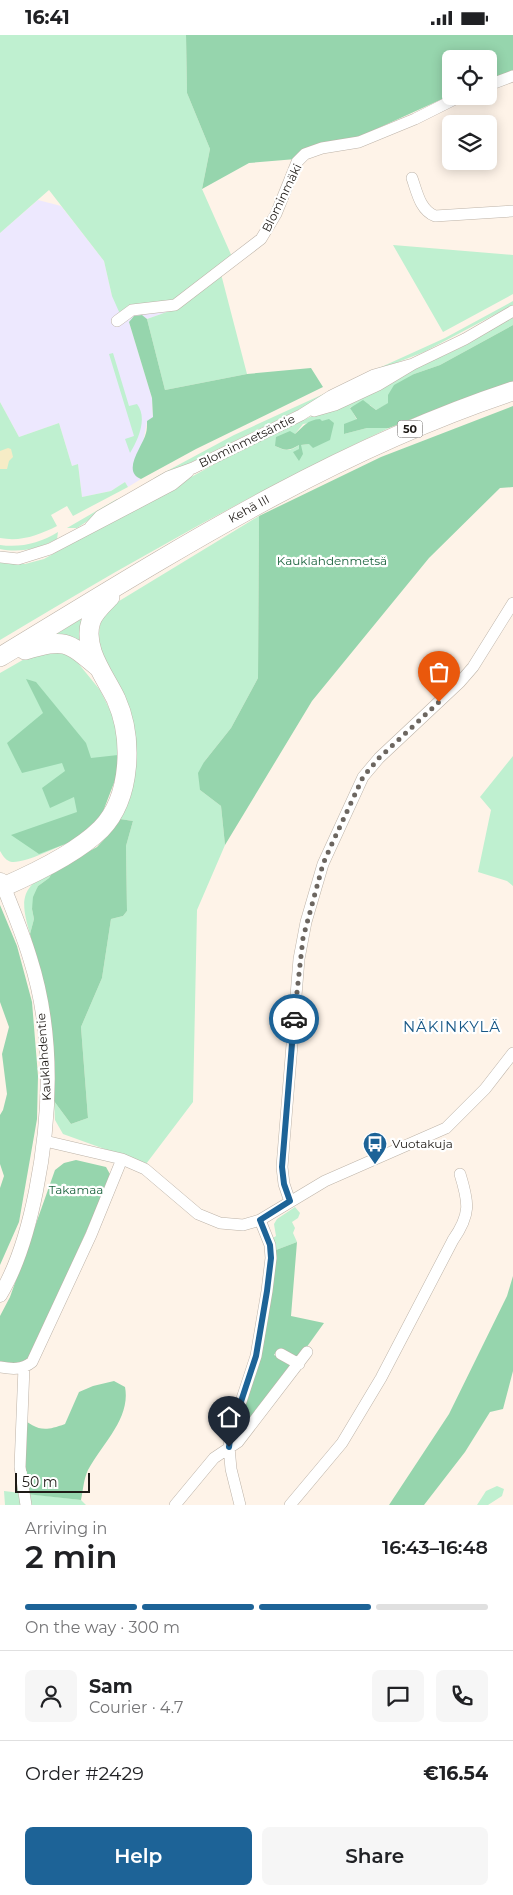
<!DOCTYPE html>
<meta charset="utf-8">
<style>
:root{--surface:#fff;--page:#f6f6f6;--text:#202124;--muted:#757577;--line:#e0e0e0;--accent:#1d6397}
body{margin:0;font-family:Montserrat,sans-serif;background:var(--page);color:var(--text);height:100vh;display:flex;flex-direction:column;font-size:19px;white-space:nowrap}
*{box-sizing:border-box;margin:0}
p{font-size:16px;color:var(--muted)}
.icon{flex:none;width:28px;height:28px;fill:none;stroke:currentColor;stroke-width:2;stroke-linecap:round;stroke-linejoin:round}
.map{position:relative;height:1470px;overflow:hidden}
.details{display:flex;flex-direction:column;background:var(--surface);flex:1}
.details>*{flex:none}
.controls{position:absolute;left:442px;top:15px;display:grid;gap:10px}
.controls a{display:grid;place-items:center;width:55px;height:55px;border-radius:8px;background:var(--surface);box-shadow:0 2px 12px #0003;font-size:25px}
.scale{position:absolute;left:15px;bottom:12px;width:75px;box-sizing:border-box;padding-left:5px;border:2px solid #1e1a16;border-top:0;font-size:14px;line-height:18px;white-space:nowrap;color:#1e1a16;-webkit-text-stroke:4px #fff;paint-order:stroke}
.pin{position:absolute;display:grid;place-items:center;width:42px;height:42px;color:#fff;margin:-51px -21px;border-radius:50% 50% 50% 0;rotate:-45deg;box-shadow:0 0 5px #0007}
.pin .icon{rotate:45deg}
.courier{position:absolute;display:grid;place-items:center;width:50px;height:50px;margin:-25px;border:4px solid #1d6397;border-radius:50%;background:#fff;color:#222;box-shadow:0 1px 6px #0007}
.summary em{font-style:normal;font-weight:600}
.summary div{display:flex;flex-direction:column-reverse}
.summary{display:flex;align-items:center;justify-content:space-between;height:85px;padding:0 25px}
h1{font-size:32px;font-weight:600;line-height:38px}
.bar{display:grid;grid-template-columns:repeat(4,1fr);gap:8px 5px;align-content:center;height:60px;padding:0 25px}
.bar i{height:6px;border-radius:4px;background:var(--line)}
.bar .selected{background:var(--accent)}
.bar p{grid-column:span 4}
.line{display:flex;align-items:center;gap:12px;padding:0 25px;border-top:1px solid var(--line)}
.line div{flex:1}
.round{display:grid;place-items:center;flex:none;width:52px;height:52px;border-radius:8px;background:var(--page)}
.primary-button{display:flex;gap:10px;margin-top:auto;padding:10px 25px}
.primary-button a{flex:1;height:58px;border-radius:8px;background:var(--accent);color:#fff;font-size:20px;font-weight:600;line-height:58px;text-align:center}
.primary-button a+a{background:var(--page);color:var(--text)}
.status{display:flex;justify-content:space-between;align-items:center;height:35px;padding:0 25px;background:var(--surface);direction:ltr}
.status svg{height:14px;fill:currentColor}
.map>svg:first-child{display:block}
.commercial{fill:#ede8fe}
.green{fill:#bff0d0;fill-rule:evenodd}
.forest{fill:#96d5ad}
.sand{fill:#f6ecc6}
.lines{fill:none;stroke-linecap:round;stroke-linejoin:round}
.minor-casing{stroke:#bdb3a8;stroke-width:12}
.tertiary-casing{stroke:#bdb3a8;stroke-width:15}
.trunk-casing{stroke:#bdb3a8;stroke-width:20}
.minor{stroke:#fff;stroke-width:11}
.tertiary{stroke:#fff;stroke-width:14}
.trunk{stroke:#fff;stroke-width:19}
.done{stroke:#6c6660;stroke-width:5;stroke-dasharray:0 9}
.route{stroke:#1d6397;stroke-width:6}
.labels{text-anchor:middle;stroke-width:4.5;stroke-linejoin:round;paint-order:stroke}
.shield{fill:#fff;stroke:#625f5c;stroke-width:1}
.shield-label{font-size:11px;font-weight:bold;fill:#1e1a16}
.street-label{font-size:12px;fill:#1e1a16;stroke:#fff}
.park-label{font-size:12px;fill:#1d643f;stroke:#fff}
.poi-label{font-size:12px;fill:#1e1a16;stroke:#fff;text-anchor:start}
.quarter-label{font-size:15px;letter-spacing:1px;fill:#175786;stroke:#fff}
</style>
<div class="status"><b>16:41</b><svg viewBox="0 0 49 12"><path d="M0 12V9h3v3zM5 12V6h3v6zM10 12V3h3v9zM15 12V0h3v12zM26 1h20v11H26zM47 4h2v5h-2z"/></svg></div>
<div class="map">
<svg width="513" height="1470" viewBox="0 0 513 1470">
<rect width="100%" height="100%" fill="#fef3e8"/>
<!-- commercial -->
<path class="commercial" d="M38 165 61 171 104 226 112 261 178 273 147 284 142 280 129 287 152 363 153 383 147 386 137 442 141 444 128 452 125 447 111 456 82 462 78 429 72 431 59 388 19 402 0 367V198Z"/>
<!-- green -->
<path class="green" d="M0 0H186L187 58 210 114 202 154 233 224 171 269 120 279 112 261 104 226 49 155 0 198Z
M393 210 513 220V259L443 297Z
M221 239 247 339 165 355 147 284 178 273Z
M513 266V270L424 317 357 343 445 303Z
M513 282V290L440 330 414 339 389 368 376 375 370 370 350 372 357 385 344 399 367 393H389C255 456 127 529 0 605V528L25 529 44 524 247 411 462 312ZM322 386 309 409 301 410 299 426V410C289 417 286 416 275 411L295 399 303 389Z
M113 318 129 371 137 369C148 383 138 405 130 418L125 404 134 401 109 319Z
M341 351 300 374 155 445 154 443 234 400Z
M0 367 19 402 59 388 72 431 78 429 82 462 111 456 125 447 128 452 73 481 67 471 51 480 57 491C39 500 21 507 0 503Z
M117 464 118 466 77 493H67Z
M259 481 258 643 231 693 204 727 200 755 221 771 225 810 197 875 193 1067 146 1129 63 1099 55 1085 54 1066 71 1089 88 1083 81 992 102 943 111 884 123 881 127 876 126 811 133 786 120 784C126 755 138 723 134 694 128 647 82 620 106 574Z
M58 497 57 504C38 514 20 518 0 514V510C21 513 40 508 58 497Z
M86 581 85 608 53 601Z
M56 615 73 622 100 655 114 683 117 703 118 720 73 806C59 811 26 828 12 827 6 826 3 821 0 816V638L28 622Z
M513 721V851L507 846 478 837 491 775 480 762Z
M54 835 49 843 38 851 32 874 34 884 30 899C20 865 20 852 54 835Z
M295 1172 300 1178 298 1183 292 1187 295 1193 293 1198 297 1207 276 1215 273 1203 276 1201 274 1189 277 1184Z
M497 1451 504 1454 502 1461 488 1470H477L486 1456Z
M4 1456 81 1465 86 1470H5Z"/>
<!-- forest -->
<path class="forest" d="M186 0H513V35L489 45V24H451V60L361 101 296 124 249 128 202 154 210 114 187 58Z
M142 280 147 284 165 355 247 339 311 333 323 352 196 414 141 444C121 436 143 411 146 398 147 395 147 390 147 386L153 382 152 363 129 287 134 281Z
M513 290V347L457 366 389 393H367L344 399V389L357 384 350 373 363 365 376 375 388 368V360L394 350 414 339 440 330Z
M513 371V452L500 453 429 523 312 666 225 810 221 771 200 755 198 738 204 727 231 693 258 643 259 481 381 422Z
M320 384 322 386 329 384 334 388 330 405 313 413 309 409 301 410 303 419 299 426 293 417 299 414V410C289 416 286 416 275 411L276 402 290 396 295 399C304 391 307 385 320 384Z
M26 644 36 647 86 708 91 723 118 720 117 740 99 787 73 806 39 819 11 800 77 777 74 762 50 773 42 753 65 736 62 728 22 738 7 708 43 678Z
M120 784 133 786 126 811 127 876 123 881 111 884 102 943 81 992 88 1083 71 1089 54 1066 49 972 30 899 34 884 32 874 33 862 38 851 49 843 54 835 97 812 111 797Z
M0 870 17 911 32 967 38 1041 37 1084 19 1187 0 1230V1153L4 1141 0 1129V1080L3 1075 7 1059 2 1019 9 992 0 967Z
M76 1125 106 1132 111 1141 30 1323 23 1328H0V1281L10 1262 55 1135 64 1128Z
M297 1207 291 1281 324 1288 301 1320 296 1322 278 1314 274 1320 287 1326 291 1331 240 1398 235 1401 261 1321 276 1215Z
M513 1241V1336L503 1374 490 1377 465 1417 424 1470H389L449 1379 507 1261Z
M114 1346 125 1352C131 1383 102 1409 88 1435 84 1443 83 1455 81 1465L17 1458V1380C37 1394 41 1398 65 1389L79 1357 93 1351Z"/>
<!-- sand -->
<path class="sand" d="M8 413 11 414 13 422 9 426 7 434H0V416Z"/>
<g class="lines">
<defs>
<path id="minor" d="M489 50 513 41
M412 143C417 157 420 175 435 181L513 176
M117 286 132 275 175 270 261 204 276 179 297 127 305 119 322 113 359 107 415 84 461 61
M314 376 335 370 378 350 413 329 465 304 513 276
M90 492 100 481 168 442 193 433 301 380 331 361 374 340 413 329
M0 522 18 524 50 514 172 450 188 437
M45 1106 122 1124 145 1134 198 1179 220 1188 243 1190 260 1185 325 1146 446 1093 485 1054 513 1018
M290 1167 284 1149 282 1132 299 924 306 887 323 829 363 742 379 723 460 647 473 632 513 568
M281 1319 299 1329
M0 1332C12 1334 22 1335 32 1327L91 1200 122 1124
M24 1332 20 1432 26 1470
M175 1470 214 1423 238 1407 307 1317
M240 1470 231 1434 229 1412 231 1397 256 1321 267 1256 271 1223 270 1210 260 1185
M290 1470 342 1408 381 1343 453 1205C471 1179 469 1168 460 1139"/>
<path id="tertiary" d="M0 1260C19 1229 29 1191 36 1156 51 1080 54 998 30 923 22 896 11 871 1 845"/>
<path id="trunk" d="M25 615C65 604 66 605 98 632
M0 622C165 522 328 417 513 356
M3 852C35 838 77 818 101 794 132 762 133 702 116 664 105 641 82 613 91 586 94 577 103 569 110 562"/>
</defs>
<!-- minor casing -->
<use href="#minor" class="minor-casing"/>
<!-- tertiary casing -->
<use href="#tertiary" class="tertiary-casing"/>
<!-- trunk casing -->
<use href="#trunk" class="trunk-casing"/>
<!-- minor -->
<use href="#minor" class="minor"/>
<!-- tertiary -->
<use href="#tertiary" class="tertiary"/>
<!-- trunk -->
<use href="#trunk" class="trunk"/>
</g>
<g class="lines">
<!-- done -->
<path class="done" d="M294 984 303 903 323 829 330 813 363 742 379 723 439 667"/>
<!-- route -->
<path class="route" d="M229 1412 231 1397 256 1321 267 1256 271 1223 270 1210 260 1185 290 1166 284 1149 282 1132 294 984"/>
</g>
<!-- icons -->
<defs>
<symbol id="bus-pin" viewBox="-11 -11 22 30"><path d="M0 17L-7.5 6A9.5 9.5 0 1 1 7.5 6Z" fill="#1d6397" stroke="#fff"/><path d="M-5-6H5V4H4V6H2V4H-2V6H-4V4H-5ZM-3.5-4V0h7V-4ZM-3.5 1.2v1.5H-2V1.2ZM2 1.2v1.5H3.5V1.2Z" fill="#fff"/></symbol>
</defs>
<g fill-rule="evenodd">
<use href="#bus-pin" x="361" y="1095" width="28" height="38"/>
</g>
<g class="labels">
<!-- shield labels -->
<rect class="shield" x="397.5" y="385.5" width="25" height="17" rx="4"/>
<g class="shield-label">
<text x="410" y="398">50</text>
</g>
<!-- street labels -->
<g class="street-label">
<text transform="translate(282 163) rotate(-64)" y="4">Blominmäki</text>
<text transform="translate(247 406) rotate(-26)" y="4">Blominmetsäntie</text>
<text transform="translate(249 474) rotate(-29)" y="4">Kehä III</text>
<text transform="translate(44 1022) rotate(-94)" y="4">Kauklahdentie</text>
</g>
<!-- park labels -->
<g class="park-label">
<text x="332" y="530">Kauklahdenmetsä</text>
<text x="76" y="1159">Takamaa</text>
</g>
<!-- poi labels -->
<g class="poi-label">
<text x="392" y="1113">Vuotakuja</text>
</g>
<!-- quarter labels -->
<g class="quarter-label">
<text x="452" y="997">NÄKINKYLÄ</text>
</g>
</g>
</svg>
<div class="controls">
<a><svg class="icon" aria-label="locate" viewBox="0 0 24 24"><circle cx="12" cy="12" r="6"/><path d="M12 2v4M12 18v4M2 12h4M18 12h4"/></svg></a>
<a><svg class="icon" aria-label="layers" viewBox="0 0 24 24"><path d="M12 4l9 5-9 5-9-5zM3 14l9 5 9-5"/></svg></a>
</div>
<div class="scale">50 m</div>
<div class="pin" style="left:439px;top:667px;background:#ea580c"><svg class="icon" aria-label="bag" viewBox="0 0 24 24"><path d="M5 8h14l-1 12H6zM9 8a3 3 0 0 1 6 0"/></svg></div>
<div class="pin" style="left:229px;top:1412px;background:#1f2937"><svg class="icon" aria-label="home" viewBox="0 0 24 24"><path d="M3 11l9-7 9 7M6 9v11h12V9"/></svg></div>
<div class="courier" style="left:294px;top:984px"><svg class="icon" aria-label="car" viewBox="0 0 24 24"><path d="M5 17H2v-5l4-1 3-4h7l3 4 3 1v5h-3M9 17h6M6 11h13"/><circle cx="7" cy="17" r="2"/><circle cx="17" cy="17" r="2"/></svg></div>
</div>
<section class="details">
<div class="summary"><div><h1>2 min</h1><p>Arriving in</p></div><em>16:43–16:48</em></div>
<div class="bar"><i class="selected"></i><i class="selected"></i><i class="selected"></i><i></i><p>On the way · 300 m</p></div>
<div class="line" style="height:90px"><a class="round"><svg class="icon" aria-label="person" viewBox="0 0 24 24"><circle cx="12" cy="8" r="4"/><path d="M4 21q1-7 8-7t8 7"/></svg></a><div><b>Sam</b><p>Courier · 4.7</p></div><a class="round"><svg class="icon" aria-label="chat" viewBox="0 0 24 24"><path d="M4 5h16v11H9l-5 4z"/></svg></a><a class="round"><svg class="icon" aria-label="phone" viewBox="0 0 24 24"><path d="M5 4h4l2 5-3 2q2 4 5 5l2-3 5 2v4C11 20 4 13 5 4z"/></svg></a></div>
<div class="line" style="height:65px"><div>Order #2429</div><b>€16.54</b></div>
<div class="primary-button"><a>Help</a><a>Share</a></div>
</section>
